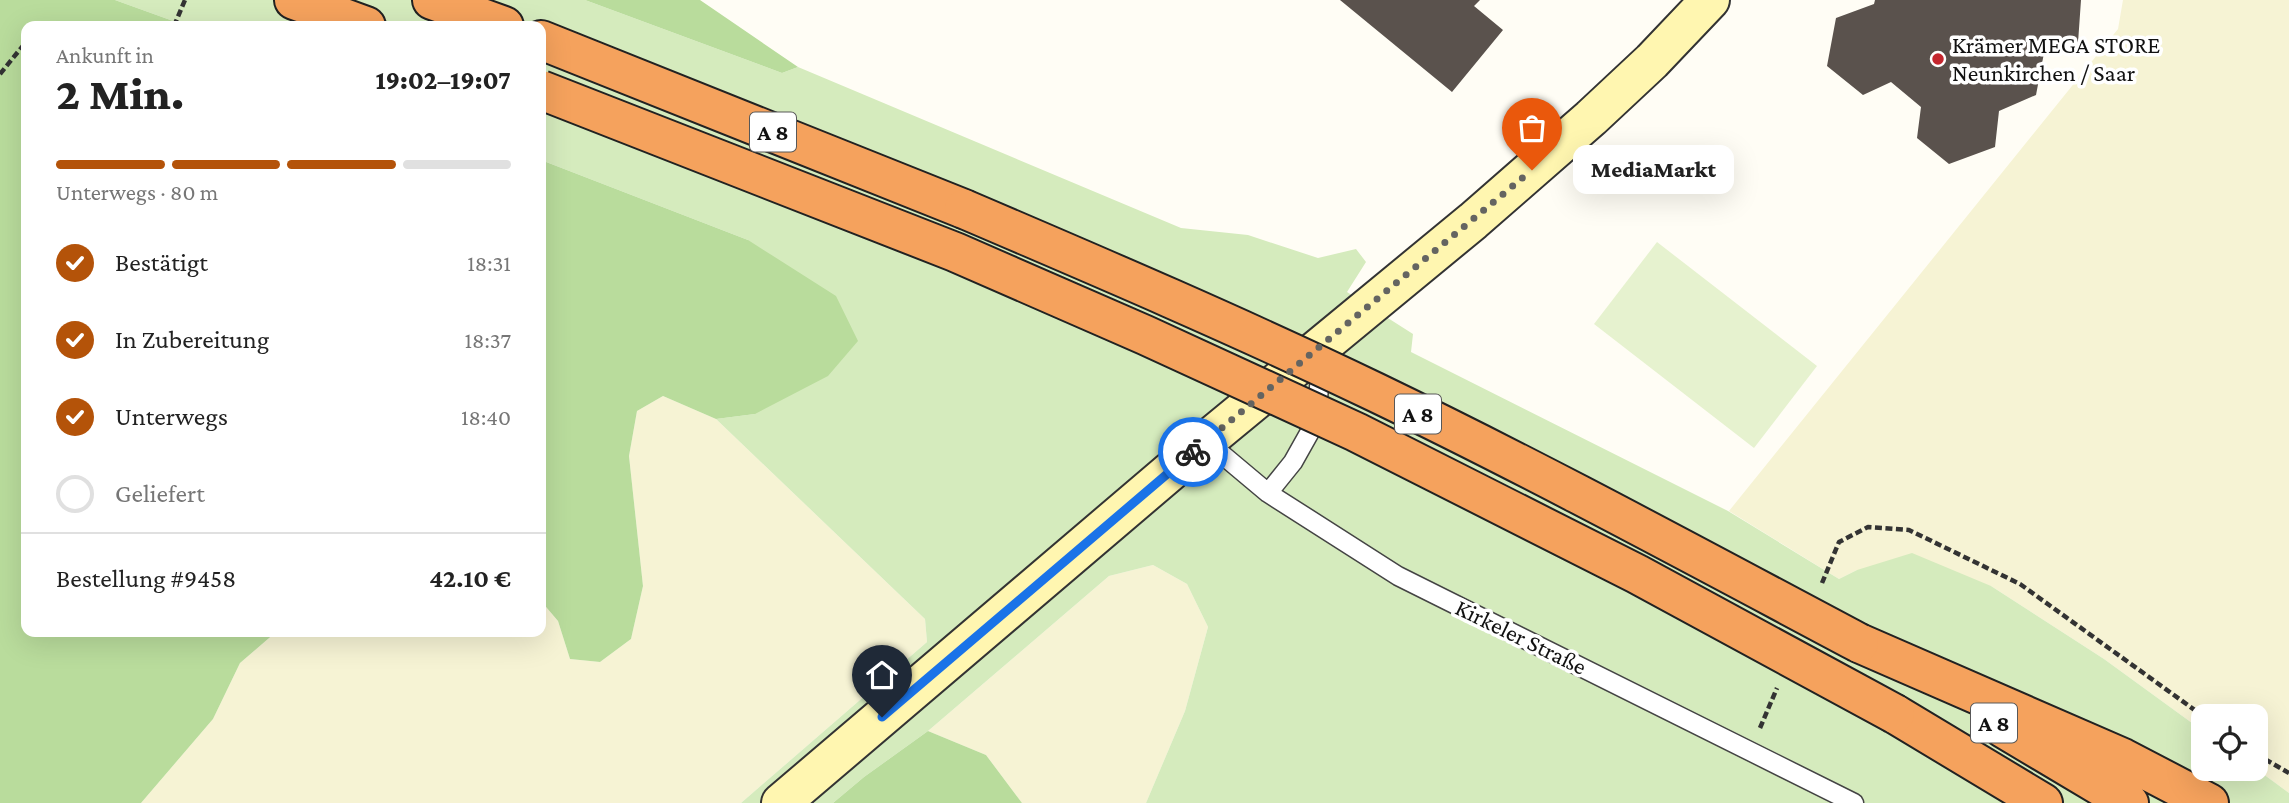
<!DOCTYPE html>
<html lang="de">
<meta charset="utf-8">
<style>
:root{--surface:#fff;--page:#f6f6f6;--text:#222;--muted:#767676;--line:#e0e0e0;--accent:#b45309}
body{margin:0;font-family:"Crimson Pro",serif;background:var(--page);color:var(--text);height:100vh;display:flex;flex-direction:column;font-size:26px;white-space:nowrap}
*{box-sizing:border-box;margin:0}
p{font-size:23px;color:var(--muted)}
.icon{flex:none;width:38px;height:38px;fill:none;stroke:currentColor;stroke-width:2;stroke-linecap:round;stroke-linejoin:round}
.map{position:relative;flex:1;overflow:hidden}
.details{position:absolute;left:21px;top:21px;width:525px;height:616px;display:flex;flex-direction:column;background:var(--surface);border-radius:14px;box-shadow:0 7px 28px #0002}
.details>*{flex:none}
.controls{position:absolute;left:2191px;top:704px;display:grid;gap:14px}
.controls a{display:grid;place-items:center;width:77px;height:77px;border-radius:14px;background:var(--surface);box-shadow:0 7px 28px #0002;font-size:35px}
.pin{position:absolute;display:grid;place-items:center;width:60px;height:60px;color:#fff;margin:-72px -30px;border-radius:50% 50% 50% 0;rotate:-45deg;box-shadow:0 0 7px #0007}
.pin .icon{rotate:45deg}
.courier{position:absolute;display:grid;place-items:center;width:70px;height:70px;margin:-35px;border:5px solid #1a73e8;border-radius:50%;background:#fff;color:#222;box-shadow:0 2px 9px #0007}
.bubble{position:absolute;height:49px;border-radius:14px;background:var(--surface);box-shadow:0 7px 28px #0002;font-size:23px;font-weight:800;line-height:49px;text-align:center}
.overview em{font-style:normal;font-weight:800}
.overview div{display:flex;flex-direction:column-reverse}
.overview{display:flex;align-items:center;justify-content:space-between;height:119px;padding:0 35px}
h1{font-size:46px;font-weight:800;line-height:52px}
.bar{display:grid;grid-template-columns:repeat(4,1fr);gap:10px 7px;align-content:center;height:84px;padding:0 35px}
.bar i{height:9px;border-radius:5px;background:var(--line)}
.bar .on{background:var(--accent)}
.bar p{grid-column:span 4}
.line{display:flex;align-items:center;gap:18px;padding:0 35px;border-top:2px solid var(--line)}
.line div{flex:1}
ol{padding:0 35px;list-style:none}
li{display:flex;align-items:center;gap:21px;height:77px}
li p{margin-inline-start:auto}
li .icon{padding:7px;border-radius:50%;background:var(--accent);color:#fff;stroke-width:4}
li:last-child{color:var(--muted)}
li i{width:38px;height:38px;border:4px solid var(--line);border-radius:50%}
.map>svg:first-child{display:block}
.farmland{fill:#f6f3d4}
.green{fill:#d5ebbd}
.forest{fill:#b9dc9c}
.pitch{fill:#e6f2cf}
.building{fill:#5a524d}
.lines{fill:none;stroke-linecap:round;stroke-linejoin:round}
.lane-casing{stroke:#444;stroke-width:21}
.secondary-casing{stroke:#333;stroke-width:42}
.highway-casing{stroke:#222;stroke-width:42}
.path{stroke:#333;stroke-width:4.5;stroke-dasharray:7 3.5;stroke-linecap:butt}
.lane{stroke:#fff;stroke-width:18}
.secondary{stroke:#fff6b0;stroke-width:38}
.highway{stroke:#f5a25d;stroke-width:38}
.highway-bridge-casing{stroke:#222;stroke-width:42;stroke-linecap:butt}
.highway-bridge{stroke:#f5a25d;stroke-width:38}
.done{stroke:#646461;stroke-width:7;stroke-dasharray:0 12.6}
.route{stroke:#1a73e8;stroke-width:9}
.poi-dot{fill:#c4262e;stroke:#fff;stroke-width:2.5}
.labels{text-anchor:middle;stroke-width:7;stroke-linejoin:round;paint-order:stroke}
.shield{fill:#fff;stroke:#585858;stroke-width:2}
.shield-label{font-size:23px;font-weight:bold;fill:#111}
.poi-label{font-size:24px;fill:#111;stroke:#fff;text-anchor:start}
.street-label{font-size:24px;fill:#111;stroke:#fff}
</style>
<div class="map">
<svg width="2289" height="803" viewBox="0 0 2289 803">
<rect width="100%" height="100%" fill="#fffdf5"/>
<!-- farmland -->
<path class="farmland" d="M2123 0H2289V793L2255 768 2256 716H2203V731L2104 659 1991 586 1857 570 1839 579 1729 511 2118 29Z
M663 396 716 419 925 619 927 642 741 803H141L213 719 240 663 276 632H541V601L558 621 570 659 600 662 631 639 643 586 629 456 637 411Z
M1153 565 1187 584 1208 627 1185 711 1146 803H1022L986 755 928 731 1109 576Z"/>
<!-- green -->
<path class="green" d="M115 0H585L782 73 798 67 1181 228 1248 235 1318 258 1356 249 1366 262 1347 292 1413 334 1411 352 1728 511 1839 579 1857 570 1912 553 1991 586 2104 659 2203 731V768H2255L2289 793V803H1146L1185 711 1208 627 1187 584 1153 565 1109 576 928 731 864 777 833 803H741L927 642 925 619 716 419 755 414 748 240 541 160V26H187Z"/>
<!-- forest -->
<path class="forest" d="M0 0H115L187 26H26V632H276L240 663 213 719 141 803H0Z
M585 0H700L798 67 782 73Z
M541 160 748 240 836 296 858 341 828 376 755 414 716 419 663 396 637 411 629 456 643 586 631 639 600 662 570 659 558 621 541 601Z
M928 731 986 755 1022 803H833L864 777Z"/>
<!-- pitch -->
<path class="pitch" d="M1657 242 1817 366 1754 448 1594 324Z"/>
<!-- building -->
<path class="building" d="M1340 0H1480L1474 6 1503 30 1452 92Z
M1875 0H2081L2078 43 2044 53 2036 95 1999 111 1995 147 1949 164 1917 138 1921 107 1891 82 1863 95 1827 66 1836 18 1874 4Z"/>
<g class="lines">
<defs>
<path id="lane" d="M1206 441 1268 493 1398 576 1854 803
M1268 493 1293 462 1316 421 1321 365"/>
<path id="secondary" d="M781 803 1206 441 1473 221 1591 118 1652 61 1710 0"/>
<path id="highway" d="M294 0 366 26
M432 0 504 26
M541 40 964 209
M1859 643 2123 758 2209 803
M1895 714 2043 803
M2003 728 2129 803"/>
</defs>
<!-- lane casing -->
<use href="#lane" class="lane-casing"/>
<!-- secondary casing -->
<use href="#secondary" class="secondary-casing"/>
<!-- highway casing -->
<use href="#highway" class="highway-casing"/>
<!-- path -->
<path class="path" d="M174 26 185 0
M0 74 26 42
M1822 583 1839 542 1868 527 1909 530 2020 584 2203 716
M1760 728 1777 688
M2256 754 2289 773"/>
<!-- lane -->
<use href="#lane" class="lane"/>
<!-- secondary -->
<use href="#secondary" class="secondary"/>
<!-- highway -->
<use href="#highway" class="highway"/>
<defs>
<path id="highway-bridge" d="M541 90 955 252 1145 335 1356 432 1637 574 1895 714
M964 209C1102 268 1240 327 1375 392 1539 471 1699 558 1859 643"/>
</defs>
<!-- highway-bridge casing -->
<use href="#highway-bridge" class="highway-bridge-casing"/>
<!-- highway-bridge -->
<use href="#highway-bridge" class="highway-bridge"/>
</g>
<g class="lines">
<!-- done -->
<path class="done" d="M1193 452 1532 170"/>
<!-- route -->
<path class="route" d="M882 717 1193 452"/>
</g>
<!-- markers -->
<circle class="poi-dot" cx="1938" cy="59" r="7"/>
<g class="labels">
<!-- shield labels -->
<g class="shield">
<rect x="750" y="112.5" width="46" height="39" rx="5"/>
<rect x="1395" y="394.5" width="46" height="39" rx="5"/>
<rect x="1971" y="703.5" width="46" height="39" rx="5"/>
</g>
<g class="shield-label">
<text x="773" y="140">A 8</text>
<text x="1418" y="422">A 8</text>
<text x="1994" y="731">A 8</text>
</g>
<!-- poi labels -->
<g class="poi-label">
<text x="1952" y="53">Krämer MEGA STORE<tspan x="1952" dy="28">Neunkirchen / Saar</tspan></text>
</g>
<!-- street labels -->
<g class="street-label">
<text transform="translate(1521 637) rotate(26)" y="8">Kirkeler Straße</text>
</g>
</g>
</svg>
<div class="controls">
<a><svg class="icon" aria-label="locate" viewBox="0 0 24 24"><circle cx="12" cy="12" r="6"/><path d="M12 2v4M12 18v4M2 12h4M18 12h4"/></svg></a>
</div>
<div class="pin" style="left:1532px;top:170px;background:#ea580c"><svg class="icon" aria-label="bag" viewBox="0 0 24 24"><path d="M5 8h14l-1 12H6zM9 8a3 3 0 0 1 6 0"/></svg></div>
<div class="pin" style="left:882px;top:717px;background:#1f2937"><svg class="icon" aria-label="home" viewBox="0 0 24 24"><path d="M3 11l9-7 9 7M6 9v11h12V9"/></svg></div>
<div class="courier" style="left:1193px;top:452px"><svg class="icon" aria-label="bike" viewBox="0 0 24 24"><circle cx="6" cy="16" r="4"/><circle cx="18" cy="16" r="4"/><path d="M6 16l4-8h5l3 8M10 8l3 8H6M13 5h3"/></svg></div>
<div class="bubble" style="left:1573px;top:145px;width:161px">MediaMarkt</div>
<section class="details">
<div class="overview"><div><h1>2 Min.</h1><p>Ankunft in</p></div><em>19:02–19:07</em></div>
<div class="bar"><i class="on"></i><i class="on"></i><i class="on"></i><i></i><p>Unterwegs · 80 m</p></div>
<ol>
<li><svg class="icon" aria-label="check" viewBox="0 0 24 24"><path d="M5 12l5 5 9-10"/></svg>Bestätigt<p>18:31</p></li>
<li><svg class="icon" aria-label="check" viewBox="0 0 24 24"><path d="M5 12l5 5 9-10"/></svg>In Zubereitung<p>18:37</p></li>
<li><svg class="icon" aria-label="check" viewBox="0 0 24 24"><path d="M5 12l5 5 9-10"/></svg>Unterwegs<p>18:40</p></li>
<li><i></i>Geliefert</li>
</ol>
<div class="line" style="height:91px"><div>Bestellung #9458</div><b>42.10 €</b></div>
</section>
</div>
